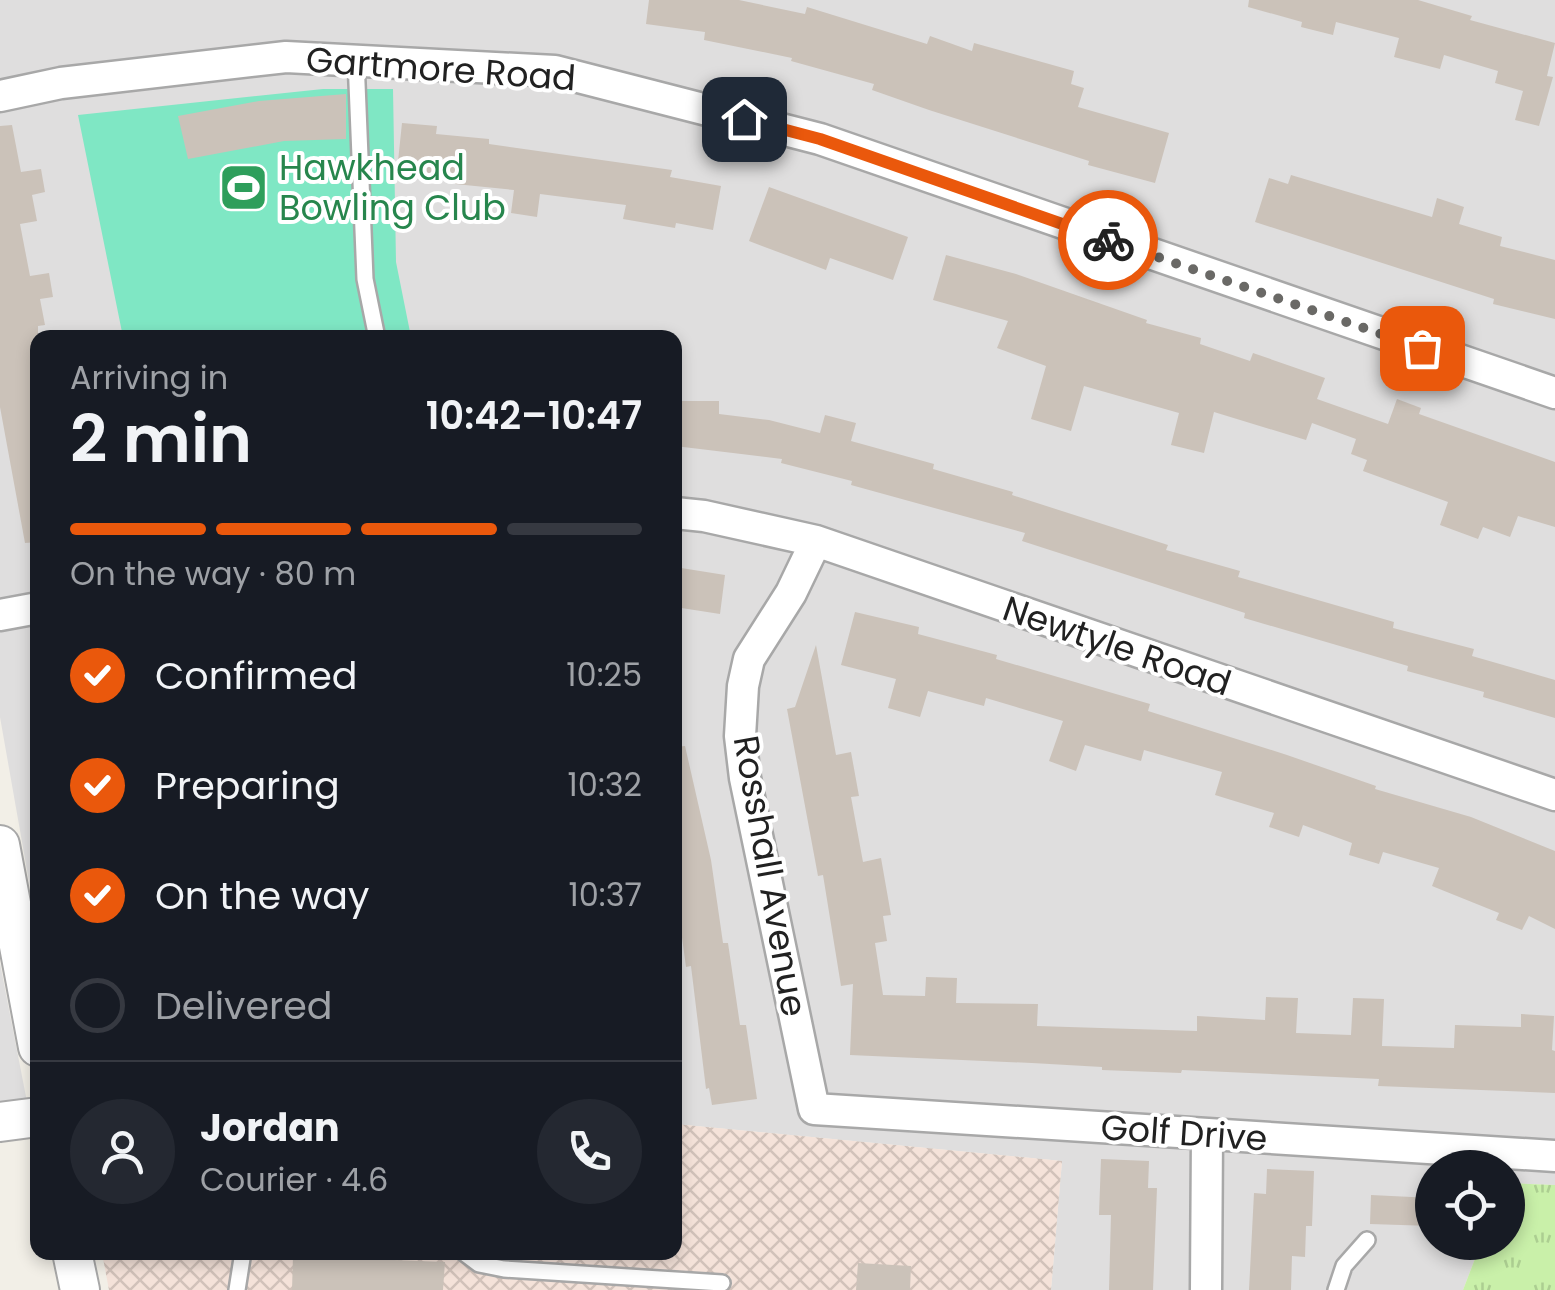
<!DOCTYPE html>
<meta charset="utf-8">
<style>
:root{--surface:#171b24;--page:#242831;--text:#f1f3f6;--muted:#9ea1a6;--line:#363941;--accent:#ea580c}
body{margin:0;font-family:Poppins,sans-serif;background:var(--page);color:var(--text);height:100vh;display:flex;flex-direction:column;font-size:38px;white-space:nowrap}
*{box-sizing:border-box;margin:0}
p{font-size:32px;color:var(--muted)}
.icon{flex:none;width:55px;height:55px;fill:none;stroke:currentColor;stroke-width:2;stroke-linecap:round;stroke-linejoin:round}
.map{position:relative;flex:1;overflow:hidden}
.sheet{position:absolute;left:30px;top:330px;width:652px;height:930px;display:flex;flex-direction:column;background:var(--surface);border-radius:20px;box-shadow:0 5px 15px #0003}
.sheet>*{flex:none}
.buttons{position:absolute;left:1415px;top:1150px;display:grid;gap:20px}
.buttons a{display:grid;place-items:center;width:110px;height:110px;border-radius:50%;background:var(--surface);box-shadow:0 5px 15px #0003;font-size:50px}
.pin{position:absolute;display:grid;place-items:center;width:85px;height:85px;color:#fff;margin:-42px;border-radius:20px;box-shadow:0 5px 15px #0006}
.courier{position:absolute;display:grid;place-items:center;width:100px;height:100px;margin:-50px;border:8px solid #ea580c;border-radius:50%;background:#fff;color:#222;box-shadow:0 2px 12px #0007}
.overview em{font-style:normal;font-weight:600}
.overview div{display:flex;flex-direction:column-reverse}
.overview{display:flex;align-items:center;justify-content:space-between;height:170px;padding:0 40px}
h1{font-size:65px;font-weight:600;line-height:75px}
.bar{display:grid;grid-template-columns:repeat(4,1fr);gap:15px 10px;align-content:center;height:120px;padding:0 40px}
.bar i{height:12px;border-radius:8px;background:var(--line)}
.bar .current{background:var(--accent)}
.bar p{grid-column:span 4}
.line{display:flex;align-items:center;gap:25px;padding:0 40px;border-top:2px solid var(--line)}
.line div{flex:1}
.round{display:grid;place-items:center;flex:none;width:105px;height:105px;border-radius:52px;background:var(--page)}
ol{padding:0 40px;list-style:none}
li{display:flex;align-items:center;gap:30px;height:110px}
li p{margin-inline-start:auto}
li .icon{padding:10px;border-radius:50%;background:var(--accent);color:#fff;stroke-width:4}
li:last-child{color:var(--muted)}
li i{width:55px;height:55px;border:5px solid var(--line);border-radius:50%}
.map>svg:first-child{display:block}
.residential{fill:#dfdede}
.military{fill:url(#military-cross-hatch)}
.grass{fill:url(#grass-tufts)}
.pitch{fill:#7fe7c4}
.building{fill:#cbc2b9}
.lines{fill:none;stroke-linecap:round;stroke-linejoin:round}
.service-casing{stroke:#a8a8a8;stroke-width:20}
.minor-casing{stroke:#a8a8a8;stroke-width:35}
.tertiary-casing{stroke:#a8a8a8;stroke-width:42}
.service{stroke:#fff;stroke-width:15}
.minor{stroke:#fff;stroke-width:30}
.tertiary{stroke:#fff;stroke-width:38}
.done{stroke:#6a6966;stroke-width:10;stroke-dasharray:0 18}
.route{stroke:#ea580c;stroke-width:12}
.labels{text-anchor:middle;stroke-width:8;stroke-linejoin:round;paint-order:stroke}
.street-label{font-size:35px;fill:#212121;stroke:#fff}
.leisure-label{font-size:35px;fill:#27864d;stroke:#fff;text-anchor:start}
</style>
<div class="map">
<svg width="1555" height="1290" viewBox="0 0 1555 1290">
<defs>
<pattern id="military-cross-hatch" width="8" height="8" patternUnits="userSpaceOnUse" patternTransform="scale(2.5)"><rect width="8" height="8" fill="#f4e2d9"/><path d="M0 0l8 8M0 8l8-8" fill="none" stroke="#d1c2ba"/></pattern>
<pattern id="grass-tufts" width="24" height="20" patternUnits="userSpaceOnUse" patternTransform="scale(2.5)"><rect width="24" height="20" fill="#c9f0a9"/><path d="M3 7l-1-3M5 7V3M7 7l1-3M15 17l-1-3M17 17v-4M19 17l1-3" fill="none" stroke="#acce91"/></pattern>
</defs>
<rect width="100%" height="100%" fill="#f2efe7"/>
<!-- residential -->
<path class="residential" d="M0 0H1555V1185L1508 1183V1168H1432V1242L1481 1243 1463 1290H1051L1062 1161 675 1124V338H38L37 927 0 717Z
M0 963 28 1107H0Z"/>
<!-- military -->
<path class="military" d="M675 1124 1062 1161 1051 1290H109L102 1253 675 1252Z"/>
<!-- grass -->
<path class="grass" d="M1508 1183 1555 1185V1290H1463L1481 1243 1508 1242Z"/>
<!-- pitch -->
<path class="pitch" d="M323 89H393L396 262 411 337H123L78 115Z"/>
<!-- building -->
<path class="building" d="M649 0H739L805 14 807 7 927 44 930 36 972 51 974 43 1074 71 1071 84 1084 88 1078 107 1169 133 1155 183 1088 165 1089 161 929 110 872 90 874 84 791 61 792 58 704 40 705 32 646 24Z
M1249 0H1418L1472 16 1470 20 1555 43 1547 76 1553 77 1539 126 1515 120 1523 91 1495 83 1498 71 1444 55 1440 69 1394 57 1399 38 1336 22 1333 35 1301 27 1302 22 1248 7Z
M346 94V139L284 141 188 159 178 116 259 101Z
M402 123 437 126 436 134 489 139V144L672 170 670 177 721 186 713 230 676 223 675 228 623 219 626 205 540 194 537 217 511 213 514 190 455 184V176L397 171Z
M12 125 21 172 41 169 45 192 32 195 37 221 20 224 30 276 49 273 53 297 40 299 45 325 38 326V542L25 543 0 407V126Z
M1291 175 1432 217 1437 198 1464 207 1459 224 1502 237 1500 246 1555 260V319L1493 304 1494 299 1255 222 1269 178 1288 184Z
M769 187 908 237 893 280 830 258 826 270 749 241Z
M946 255 1016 274 1147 320 1146 323 1201 338 1200 344 1250 361 1253 353 1325 378 1317 399 1388 424 1397 399 1421 408 1419 414 1555 462V527L1518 516 1510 537 1483 527 1478 539 1440 525 1448 502 1363 471 1367 460 1351 454 1356 439 1312 423 1306 440 1214 412 1204 453 1171 445 1179 413 1084 386 1071 431 1031 419 1046 366 997 348 1008 321 933 300Z
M675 401H719V414L769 420 820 433 825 415 856 423 851 441 934 464 933 469 1013 492 1012 495 1168 545 1166 550 1240 571 1238 577 1394 622 1393 628 1474 649 1472 656 1555 680V718L1483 697 1484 692 1407 671 1408 666 1244 618 1245 613 1022 541 1025 533 851 485 852 481 781 463 782 459 675 446Z
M675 567 725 575 720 614 675 607Z
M855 612 919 627 918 634 997 655 996 659 1150 704 1148 711 1287 755 1376 786 1375 789 1471 817 1555 851V929L1529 916 1522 930 1496 920 1499 913 1432 886 1439 868 1383 852 1379 864 1349 855 1352 843 1303 825 1299 837 1269 827 1274 813 1215 795 1222 772 1144 750 1141 761 1085 745 1076 771 1049 761 1063 721 986 698 984 706 928 691 920 717 888 708 896 679 841 665Z
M816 645 836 755 851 752 859 796 851 797 863 862 881 858 891 915 883 916 887 941 875 943 883 995 925 996 926 977 957 978 956 1003 1038 1004 1037 1026 1197 1031V1016L1265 1020 1266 997 1298 998 1296 1033 1351 1035 1353 998 1384 999 1382 1046 1454 1048 1455 1025 1521 1027V1014L1554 1016 1552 1050 1555 1051V1093L1378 1086 1379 1079 1182 1070 1181 1073 1102 1070V1067L1032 1063 850 1055 853 984 841 986 823 875 818 876 787 709 795 707Z
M685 746 711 860 723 943H728L740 1025H746L757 1099 712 1105 709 1088 706 1089 691 966 686 967 675 886V747Z
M1101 1159 1149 1161 1148 1188H1157L1153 1290H1109L1111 1215H1099Z
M1267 1169 1314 1171 1312 1226H1306L1305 1257 1292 1256 1291 1290H1249L1254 1193 1266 1194Z
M1371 1195 1432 1198V1226L1370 1224Z
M293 1256 445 1262 443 1290H292Z
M858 1263 911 1266 910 1290H856Z"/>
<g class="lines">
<defs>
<path id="service" d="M356 59 365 279 377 338
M463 1252 479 1264 504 1269 722 1283
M237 1290 243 1252
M1336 1290 1344 1266 1367 1240"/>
<path id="minor" d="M0 96 61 83 286 57 555 71 820 139 1555 393
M675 513 704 516 816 541 1555 795
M816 541 791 593 749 659 743 686 740 736 745 778 814 1109 1555 1156
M0 615 38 608
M1206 1290 1207 1134"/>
<path id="tertiary" d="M0 845 38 1047
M0 1122 38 1117
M72 1252 80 1290"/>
</defs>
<!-- service casing -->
<use href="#service" class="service-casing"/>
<!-- minor casing -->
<use href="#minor" class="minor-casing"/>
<!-- tertiary casing -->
<use href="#tertiary" class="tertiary-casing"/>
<!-- service -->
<use href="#service" class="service"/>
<!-- minor -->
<use href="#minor" class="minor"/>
<!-- tertiary -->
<use href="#tertiary" class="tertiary"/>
</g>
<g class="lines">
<!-- done -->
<path class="done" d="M1108 240 1422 348"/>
<!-- route -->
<path class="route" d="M744 119 820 139 1108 240"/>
</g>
<!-- icons -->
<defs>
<symbol id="stadium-square" viewBox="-11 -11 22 22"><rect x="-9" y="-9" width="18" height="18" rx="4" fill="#2e9e5b" stroke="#fff"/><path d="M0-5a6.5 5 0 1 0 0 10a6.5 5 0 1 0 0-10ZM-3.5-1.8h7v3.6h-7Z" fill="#fff"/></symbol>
</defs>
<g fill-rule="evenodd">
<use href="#stadium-square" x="216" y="160" width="55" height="55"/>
</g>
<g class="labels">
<!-- street labels -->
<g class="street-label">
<text transform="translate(441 69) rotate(4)" y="12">Gartmore Road</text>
<text transform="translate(1117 646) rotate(19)" y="12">Newtyle Road</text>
<text transform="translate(770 876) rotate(80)" y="12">Rosshall Avenue</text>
<text transform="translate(1184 1133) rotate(4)" y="12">Golf Drive</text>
</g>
<!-- leisure labels -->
<g class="leisure-label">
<text x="279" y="180">Hawkhead<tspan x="279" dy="40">Bowling Club</tspan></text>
</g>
</g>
</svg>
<div class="buttons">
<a><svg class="icon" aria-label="locate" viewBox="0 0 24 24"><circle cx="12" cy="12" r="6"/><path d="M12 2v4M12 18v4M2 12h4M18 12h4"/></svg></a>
</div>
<div class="pin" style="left:1422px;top:348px;background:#ea580c"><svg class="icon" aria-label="bag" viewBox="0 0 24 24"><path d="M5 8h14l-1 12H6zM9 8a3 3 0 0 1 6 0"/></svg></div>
<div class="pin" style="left:744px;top:119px;background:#1f2937"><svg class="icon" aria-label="home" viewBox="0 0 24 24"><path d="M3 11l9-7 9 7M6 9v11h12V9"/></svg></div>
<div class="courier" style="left:1108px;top:240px"><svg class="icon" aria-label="bike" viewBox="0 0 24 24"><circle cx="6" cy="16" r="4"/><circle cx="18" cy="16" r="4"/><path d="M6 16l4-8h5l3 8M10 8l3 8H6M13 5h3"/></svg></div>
<section class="sheet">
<div class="overview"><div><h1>2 min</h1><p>Arriving in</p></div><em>10:42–10:47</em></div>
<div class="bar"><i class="current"></i><i class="current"></i><i class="current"></i><i></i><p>On the way · 80 m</p></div>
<ol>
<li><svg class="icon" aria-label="check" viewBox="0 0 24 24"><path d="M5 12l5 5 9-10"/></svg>Confirmed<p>10:25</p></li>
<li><svg class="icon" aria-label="check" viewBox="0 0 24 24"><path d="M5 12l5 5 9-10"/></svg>Preparing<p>10:32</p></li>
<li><svg class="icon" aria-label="check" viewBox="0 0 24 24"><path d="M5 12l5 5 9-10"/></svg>On the way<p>10:37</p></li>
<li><i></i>Delivered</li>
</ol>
<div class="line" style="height:180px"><a class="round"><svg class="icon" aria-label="person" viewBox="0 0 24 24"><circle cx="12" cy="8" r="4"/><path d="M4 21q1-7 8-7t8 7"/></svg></a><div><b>Jordan</b><p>Courier · 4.6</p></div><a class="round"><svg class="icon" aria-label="phone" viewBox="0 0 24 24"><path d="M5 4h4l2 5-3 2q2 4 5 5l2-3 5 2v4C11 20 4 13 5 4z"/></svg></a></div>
</section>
</div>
